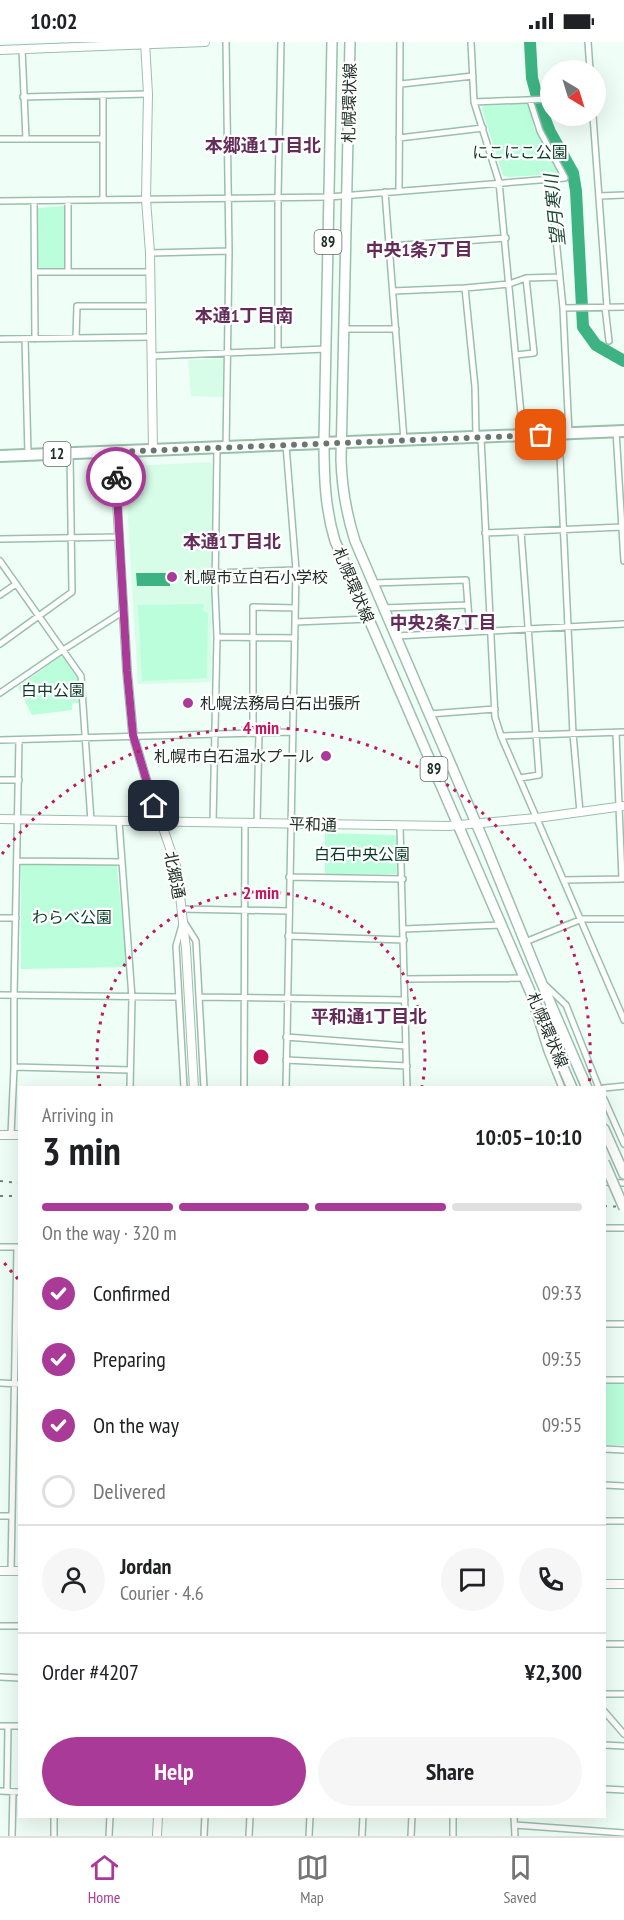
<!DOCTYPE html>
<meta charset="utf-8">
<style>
:root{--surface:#fff;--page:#f6f6f6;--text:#202124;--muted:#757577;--line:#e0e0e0;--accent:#aa3a97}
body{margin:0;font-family:"PT Sans Narrow","Noto Sans JP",sans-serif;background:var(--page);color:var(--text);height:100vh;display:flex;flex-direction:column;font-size:22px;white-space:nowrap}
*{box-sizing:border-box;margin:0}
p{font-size:20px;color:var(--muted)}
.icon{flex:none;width:33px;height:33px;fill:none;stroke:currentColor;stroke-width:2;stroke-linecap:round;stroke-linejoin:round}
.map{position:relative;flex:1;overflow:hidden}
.sheet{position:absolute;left:18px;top:1044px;width:588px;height:732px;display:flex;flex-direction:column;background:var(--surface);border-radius:0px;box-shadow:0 6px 24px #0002}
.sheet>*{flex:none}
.needle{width:39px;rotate:142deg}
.buttons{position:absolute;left:540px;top:18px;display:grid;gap:12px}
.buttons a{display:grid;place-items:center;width:66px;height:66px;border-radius:50%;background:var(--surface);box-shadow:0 6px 24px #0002;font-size:30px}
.pin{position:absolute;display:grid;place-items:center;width:51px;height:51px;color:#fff;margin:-26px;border-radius:12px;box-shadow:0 3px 9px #0006}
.courier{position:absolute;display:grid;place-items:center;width:60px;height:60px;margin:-30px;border:4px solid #aa3a97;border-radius:50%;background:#fff;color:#222;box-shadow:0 2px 8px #0007}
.summary em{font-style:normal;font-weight:800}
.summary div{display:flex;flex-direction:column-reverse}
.summary{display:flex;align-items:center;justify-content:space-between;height:102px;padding:0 24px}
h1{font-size:39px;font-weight:800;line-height:45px}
.bar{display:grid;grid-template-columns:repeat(4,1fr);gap:9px 6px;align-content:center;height:72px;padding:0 24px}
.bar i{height:8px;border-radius:4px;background:var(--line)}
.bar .selected{background:var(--accent)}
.bar p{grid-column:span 4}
.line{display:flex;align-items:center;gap:15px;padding:0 24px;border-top:2px solid var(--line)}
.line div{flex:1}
.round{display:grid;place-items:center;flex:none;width:63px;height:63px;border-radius:32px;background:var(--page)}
ol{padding:0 24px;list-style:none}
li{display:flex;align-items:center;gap:18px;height:66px}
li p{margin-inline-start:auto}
li .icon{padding:6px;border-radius:50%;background:var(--accent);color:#fff;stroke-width:4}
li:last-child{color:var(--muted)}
li i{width:33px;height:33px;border:3px solid var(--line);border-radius:50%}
.primary-button{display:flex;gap:12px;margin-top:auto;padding:12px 24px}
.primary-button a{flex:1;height:69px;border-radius:36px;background:var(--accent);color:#fff;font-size:24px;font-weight:800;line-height:69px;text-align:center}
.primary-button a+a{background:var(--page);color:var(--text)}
.status{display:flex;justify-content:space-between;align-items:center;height:42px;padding:0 30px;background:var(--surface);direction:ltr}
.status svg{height:16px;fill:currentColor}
.tabs{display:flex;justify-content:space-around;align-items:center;height:84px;border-top:2px solid var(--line);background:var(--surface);font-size:16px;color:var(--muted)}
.tabs a{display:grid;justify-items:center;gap:3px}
.tabs .selected{color:var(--accent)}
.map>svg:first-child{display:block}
.built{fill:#d7fde9}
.green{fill:#bafedc}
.water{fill:#3db383}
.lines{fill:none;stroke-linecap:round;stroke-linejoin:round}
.river{stroke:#3db383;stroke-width:12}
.street-casing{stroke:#9ac0ac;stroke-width:8}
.secondary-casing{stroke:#9ac0ac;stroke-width:10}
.primary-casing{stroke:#9ac0ac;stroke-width:12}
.highway-casing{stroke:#9ac0ac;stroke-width:14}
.street{stroke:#fff;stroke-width:5}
.secondary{stroke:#fff;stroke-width:8}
.primary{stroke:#fff;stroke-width:9}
.highway{stroke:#fff;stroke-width:10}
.rail{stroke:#74847c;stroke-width:2;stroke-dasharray:3 6;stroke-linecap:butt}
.primary-bridge-casing{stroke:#9ac0ac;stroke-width:12;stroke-linecap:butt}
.primary-bridge{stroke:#fff;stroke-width:9}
.done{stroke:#687870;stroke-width:6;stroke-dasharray:0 10.8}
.route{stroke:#aa3a97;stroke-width:8}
.ring{fill:none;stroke:#c2185b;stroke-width:3;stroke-dasharray:3 6}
.poi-dot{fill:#aa3a97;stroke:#fff;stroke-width:2}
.labels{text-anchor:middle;stroke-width:4.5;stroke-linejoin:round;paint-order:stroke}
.shield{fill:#fff;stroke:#636e68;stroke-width:1.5}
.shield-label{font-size:15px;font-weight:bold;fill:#203028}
.street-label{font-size:16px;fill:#203028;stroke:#fff}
.park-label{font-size:16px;fill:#073b27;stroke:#fff}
.poi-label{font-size:16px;fill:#203028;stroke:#fff;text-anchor:start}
.neighbourhood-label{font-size:18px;font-weight:bold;fill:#642d59;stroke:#fff}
.water-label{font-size:18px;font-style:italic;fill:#1b4a36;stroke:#fff}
.centre{fill:#c2185b;stroke:#fff;stroke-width:3}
.ring-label{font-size:18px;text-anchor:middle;font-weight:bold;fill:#c2185b;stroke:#fff;stroke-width:4.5;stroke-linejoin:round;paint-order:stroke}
</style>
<div class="status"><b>10:02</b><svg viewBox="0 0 49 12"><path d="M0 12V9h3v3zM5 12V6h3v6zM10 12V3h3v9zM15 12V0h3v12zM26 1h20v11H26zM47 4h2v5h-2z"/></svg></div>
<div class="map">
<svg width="624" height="1794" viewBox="0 0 624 1794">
<rect width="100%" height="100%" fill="#effef6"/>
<!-- built -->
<path class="built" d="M224 317 225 355 191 354 188 318Z
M210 420 212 424 211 640 138 642 125 430 132 424Z"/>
<!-- green -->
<path class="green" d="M528 61 534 86 560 132 508 135 503 133 482 68 483 64Z
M64 164V226H40L38 224V166Z
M204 562 203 569 208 571 207 636 142 639 138 563Z
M60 615H63L77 635 80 661H72V668L32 673 18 645Z
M325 791 395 793 398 798 399 832H325Z
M21 822 117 824 127 925 21 927Z
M605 1342H624V1403H605Z"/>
<!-- water -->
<path class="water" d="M136 531H170V544H137Z"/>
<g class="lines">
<!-- river -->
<path class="river" d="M530 0 532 36 539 62 550 90 573 131 576 149 583 285 596 303 624 319"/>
<defs>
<path id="street" d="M226 0 229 209 226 406
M471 0 474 60 499 140 523 393
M588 0 590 28
M22 7 26 97
M401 42 473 34
M23 55 148 52
M474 60 550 57
M593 74 607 265
M399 96 483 86
M0 97H103
M550 137 563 266 569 392
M399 149 400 0
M385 150 404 398
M599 154 624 153
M68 158V230
M103 158V53
M0 159 329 155 565 136 540 89 530 58
M34 159 35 297
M389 204 506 196
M150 211 229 209
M35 230H150
M465 246 475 345 476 394
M393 249 465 246 509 242 526 236 560 235
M605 265 609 299
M563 266 624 265
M344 287H396
M76 296 77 264H151
M0 297 151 295
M25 297 28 412
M278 309V155L281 0
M516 313 534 311 526 236
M152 314 326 307
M616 389 624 519
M559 392 573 692 580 770
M481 396 495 675 501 694 624 978
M485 491 622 485
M0 497 119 495
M0 519 81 634 91 779
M215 531 296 528
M373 541 466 538 470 590
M0 553 16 542
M383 566 468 563
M295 580 369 577
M396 594 624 582
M217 595 295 596
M0 602 72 550 70 412
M0 651 63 608 124 569
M429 672 495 667
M253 690V565L295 566
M501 694 624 690
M0 698 292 690
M520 736 539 733 521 490
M0 738H19
M119 779 132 956 130 1046
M213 780 217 595 215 549 217 406
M257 781 259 690
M400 785 407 1046
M17 819 122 820
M289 835 403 837
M564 838 622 837 616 691
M182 867 288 869
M0 876H16
M184 880 196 899 204 1046
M182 883 176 904 184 1046
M404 887 501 883
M288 894 404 898
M525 900 582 877H624
M405 937 525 936
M545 943 566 963 599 1046
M0 953 179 955
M200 955 405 958
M534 968 547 1009 562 1046
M286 995 406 1004
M286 1018 407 1024
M14 1025 130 1028
M244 1046 245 781
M286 1046 296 528 286 403
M604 1046 624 1044
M604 1057 624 1102
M11 1093 14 1025V954L19 698
M604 1140 624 1141
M604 1186H624
M0 1205H18
M604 1282H624
M604 1338H624
M0 1341 20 1342
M604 1407 624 1408
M604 1443 624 1444
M0 1474H12
M604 1479H624
M11 1529 17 1205
M0 1584H20
M604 1602H624
M0 1635 20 1636
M604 1652H624
M604 1669 624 1692
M0 1684H20
M604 1703 624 1704
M604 1747 624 1748
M0 1749 20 1750
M7 1749 8 1684
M514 1774 515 1794
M515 1783 624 1791
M12 1794 13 1750
M54 1794V1774
M109 1794 110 1774
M204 1794 205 1774
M249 1794 250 1774
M309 1794 310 1774
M362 1794 363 1774
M411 1794 412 1774
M453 1794V1774"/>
<path id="secondary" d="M145 0 148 52 146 157 150 211 153 409
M0 8 205 0
M114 410 127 629 133 693 154 764 161 780 177 827 186 907 194 1046
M0 777 448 784 537 776 624 764
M0 1093H20
M0 1529H20
M604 1542H624
M157 1794 158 1774"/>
<path id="primary" d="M332 0 324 400C324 435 325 466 335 499L572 1046
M350 0 341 418C342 447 346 471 355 499L485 802 540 937 587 1046
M604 1087 624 1132"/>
<path id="highway" d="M0 414 624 389"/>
</defs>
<!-- street casing -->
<use href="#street" class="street-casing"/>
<!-- secondary casing -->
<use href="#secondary" class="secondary-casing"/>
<!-- primary casing -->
<use href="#primary" class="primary-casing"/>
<!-- highway casing -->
<use href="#highway" class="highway-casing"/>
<!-- street -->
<use href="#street" class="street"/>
<!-- secondary -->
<use href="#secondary" class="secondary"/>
<!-- primary -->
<use href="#primary" class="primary"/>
<!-- highway -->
<use href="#highway" class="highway"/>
<!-- rail -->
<path class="rail" d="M0 1139 20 1141
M0 1154H20
M604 1164 624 1165"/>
<defs>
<path id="primary-bridge" d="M604 1120 624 1166"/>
</defs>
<!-- primary-bridge casing -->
<use href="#primary-bridge" class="primary-bridge-casing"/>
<!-- primary-bridge -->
<use href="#primary-bridge" class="primary-bridge"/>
</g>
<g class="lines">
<!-- done -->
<path class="done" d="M116 435 114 410 541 393"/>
<!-- route -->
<path class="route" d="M116 435 127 629 133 693 154 764"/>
</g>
<!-- distance rings -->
<g class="ring">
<path d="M100 1045A164 164 0 1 1 422 1045"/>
<path d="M18 1237A329 329 0 0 1 2 1218M2 812A329 329 0 0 1 589 1044"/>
</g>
<!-- markers -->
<g class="poi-dot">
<circle cx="172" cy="535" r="6"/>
<circle cx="188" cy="661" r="6"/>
<circle cx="326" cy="714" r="6"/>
</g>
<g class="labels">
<!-- shield labels -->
<g class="shield">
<rect x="314.5" y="188" width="27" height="24" rx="4.5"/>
<rect x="43.5" y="400" width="27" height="24" rx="4.5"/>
<rect x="420.5" y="715" width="27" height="24" rx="4.5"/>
</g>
<g class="shield-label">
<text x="328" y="205">89</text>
<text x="57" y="417">12</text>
<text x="434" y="732">89</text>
</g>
<!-- street labels -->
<g class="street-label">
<text transform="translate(349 61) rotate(-89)" y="6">札幌環状線</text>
<text transform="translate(354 543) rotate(67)" y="6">札幌環状線</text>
<text transform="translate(313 782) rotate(2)" y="6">平和通</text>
<text transform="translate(175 833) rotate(79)" y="6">北郷通</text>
<text transform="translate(548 988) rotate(67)" y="6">札幌環状線</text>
</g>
<!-- park labels -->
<g class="park-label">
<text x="520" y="116">にこにこ公園</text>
<text x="53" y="654">白中公園</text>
<text x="362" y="818">白石中央公園</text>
<text x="72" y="881">わらべ公園</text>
</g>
<!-- poi labels -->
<g class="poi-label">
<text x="184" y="541">札幌市立白石小学校</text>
<text x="200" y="667">札幌法務局白石出張所</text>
<text x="314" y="720" text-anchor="end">札幌市白石温水プール</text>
</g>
<!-- neighbourhood labels -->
<g class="neighbourhood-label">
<text x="263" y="110">本郷通1丁目北</text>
<text x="419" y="214">中央1条7丁目</text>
<text x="244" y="280">本通1丁目南</text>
<text x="232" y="506">本通1丁目北</text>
<text x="443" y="587">中央2条7丁目</text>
<text x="369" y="981">平和通1丁目北</text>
</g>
<!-- water labels -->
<g class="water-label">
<text transform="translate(555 168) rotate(-96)" y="6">望月寒川</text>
</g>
</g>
<circle cx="261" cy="1015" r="9" class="centre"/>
<g class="ring-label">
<text x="261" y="692">4 min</text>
<text x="261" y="857">2 min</text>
</g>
</svg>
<div class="buttons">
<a><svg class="needle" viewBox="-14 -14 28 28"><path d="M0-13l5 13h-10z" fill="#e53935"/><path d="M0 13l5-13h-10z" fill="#757577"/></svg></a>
</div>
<div class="pin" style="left:541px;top:393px;background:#ea580c"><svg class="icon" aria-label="bag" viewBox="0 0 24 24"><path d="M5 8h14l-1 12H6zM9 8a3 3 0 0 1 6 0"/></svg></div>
<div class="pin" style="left:154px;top:764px;background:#1f2937"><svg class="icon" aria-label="home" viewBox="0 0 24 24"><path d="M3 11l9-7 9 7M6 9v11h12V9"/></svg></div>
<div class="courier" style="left:116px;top:435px"><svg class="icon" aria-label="bike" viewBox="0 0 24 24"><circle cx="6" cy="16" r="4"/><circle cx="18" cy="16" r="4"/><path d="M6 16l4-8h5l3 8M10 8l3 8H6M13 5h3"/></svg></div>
<section class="sheet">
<div class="summary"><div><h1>3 min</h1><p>Arriving in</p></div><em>10:05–10:10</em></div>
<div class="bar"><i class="selected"></i><i class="selected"></i><i class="selected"></i><i></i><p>On the way · 320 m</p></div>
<ol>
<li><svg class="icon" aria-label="check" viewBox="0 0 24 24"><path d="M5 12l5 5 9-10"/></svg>Confirmed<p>09:33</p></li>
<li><svg class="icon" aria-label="check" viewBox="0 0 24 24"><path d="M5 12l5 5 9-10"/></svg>Preparing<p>09:35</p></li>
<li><svg class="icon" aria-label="check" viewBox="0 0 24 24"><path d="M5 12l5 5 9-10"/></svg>On the way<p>09:55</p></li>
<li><i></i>Delivered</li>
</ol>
<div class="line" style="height:108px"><a class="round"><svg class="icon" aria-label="person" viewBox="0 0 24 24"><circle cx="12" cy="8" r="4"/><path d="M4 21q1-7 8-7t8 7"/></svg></a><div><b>Jordan</b><p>Courier · 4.6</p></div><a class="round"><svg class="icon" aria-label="chat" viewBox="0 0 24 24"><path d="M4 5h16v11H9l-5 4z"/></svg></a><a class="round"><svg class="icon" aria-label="phone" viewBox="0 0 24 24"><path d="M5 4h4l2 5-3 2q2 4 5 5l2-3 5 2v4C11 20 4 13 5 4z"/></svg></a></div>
<div class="line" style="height:78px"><div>Order #4207</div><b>¥2,300</b></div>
<div class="primary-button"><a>Help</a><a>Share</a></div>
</section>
</div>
<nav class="tabs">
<a class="selected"><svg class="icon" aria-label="home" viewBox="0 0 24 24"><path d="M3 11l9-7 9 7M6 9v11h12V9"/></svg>Home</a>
<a><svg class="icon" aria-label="map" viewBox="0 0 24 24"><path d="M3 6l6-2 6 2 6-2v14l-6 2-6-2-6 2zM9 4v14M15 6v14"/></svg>Map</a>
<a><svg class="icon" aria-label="saved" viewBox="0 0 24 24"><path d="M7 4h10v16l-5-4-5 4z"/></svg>Saved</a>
</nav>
